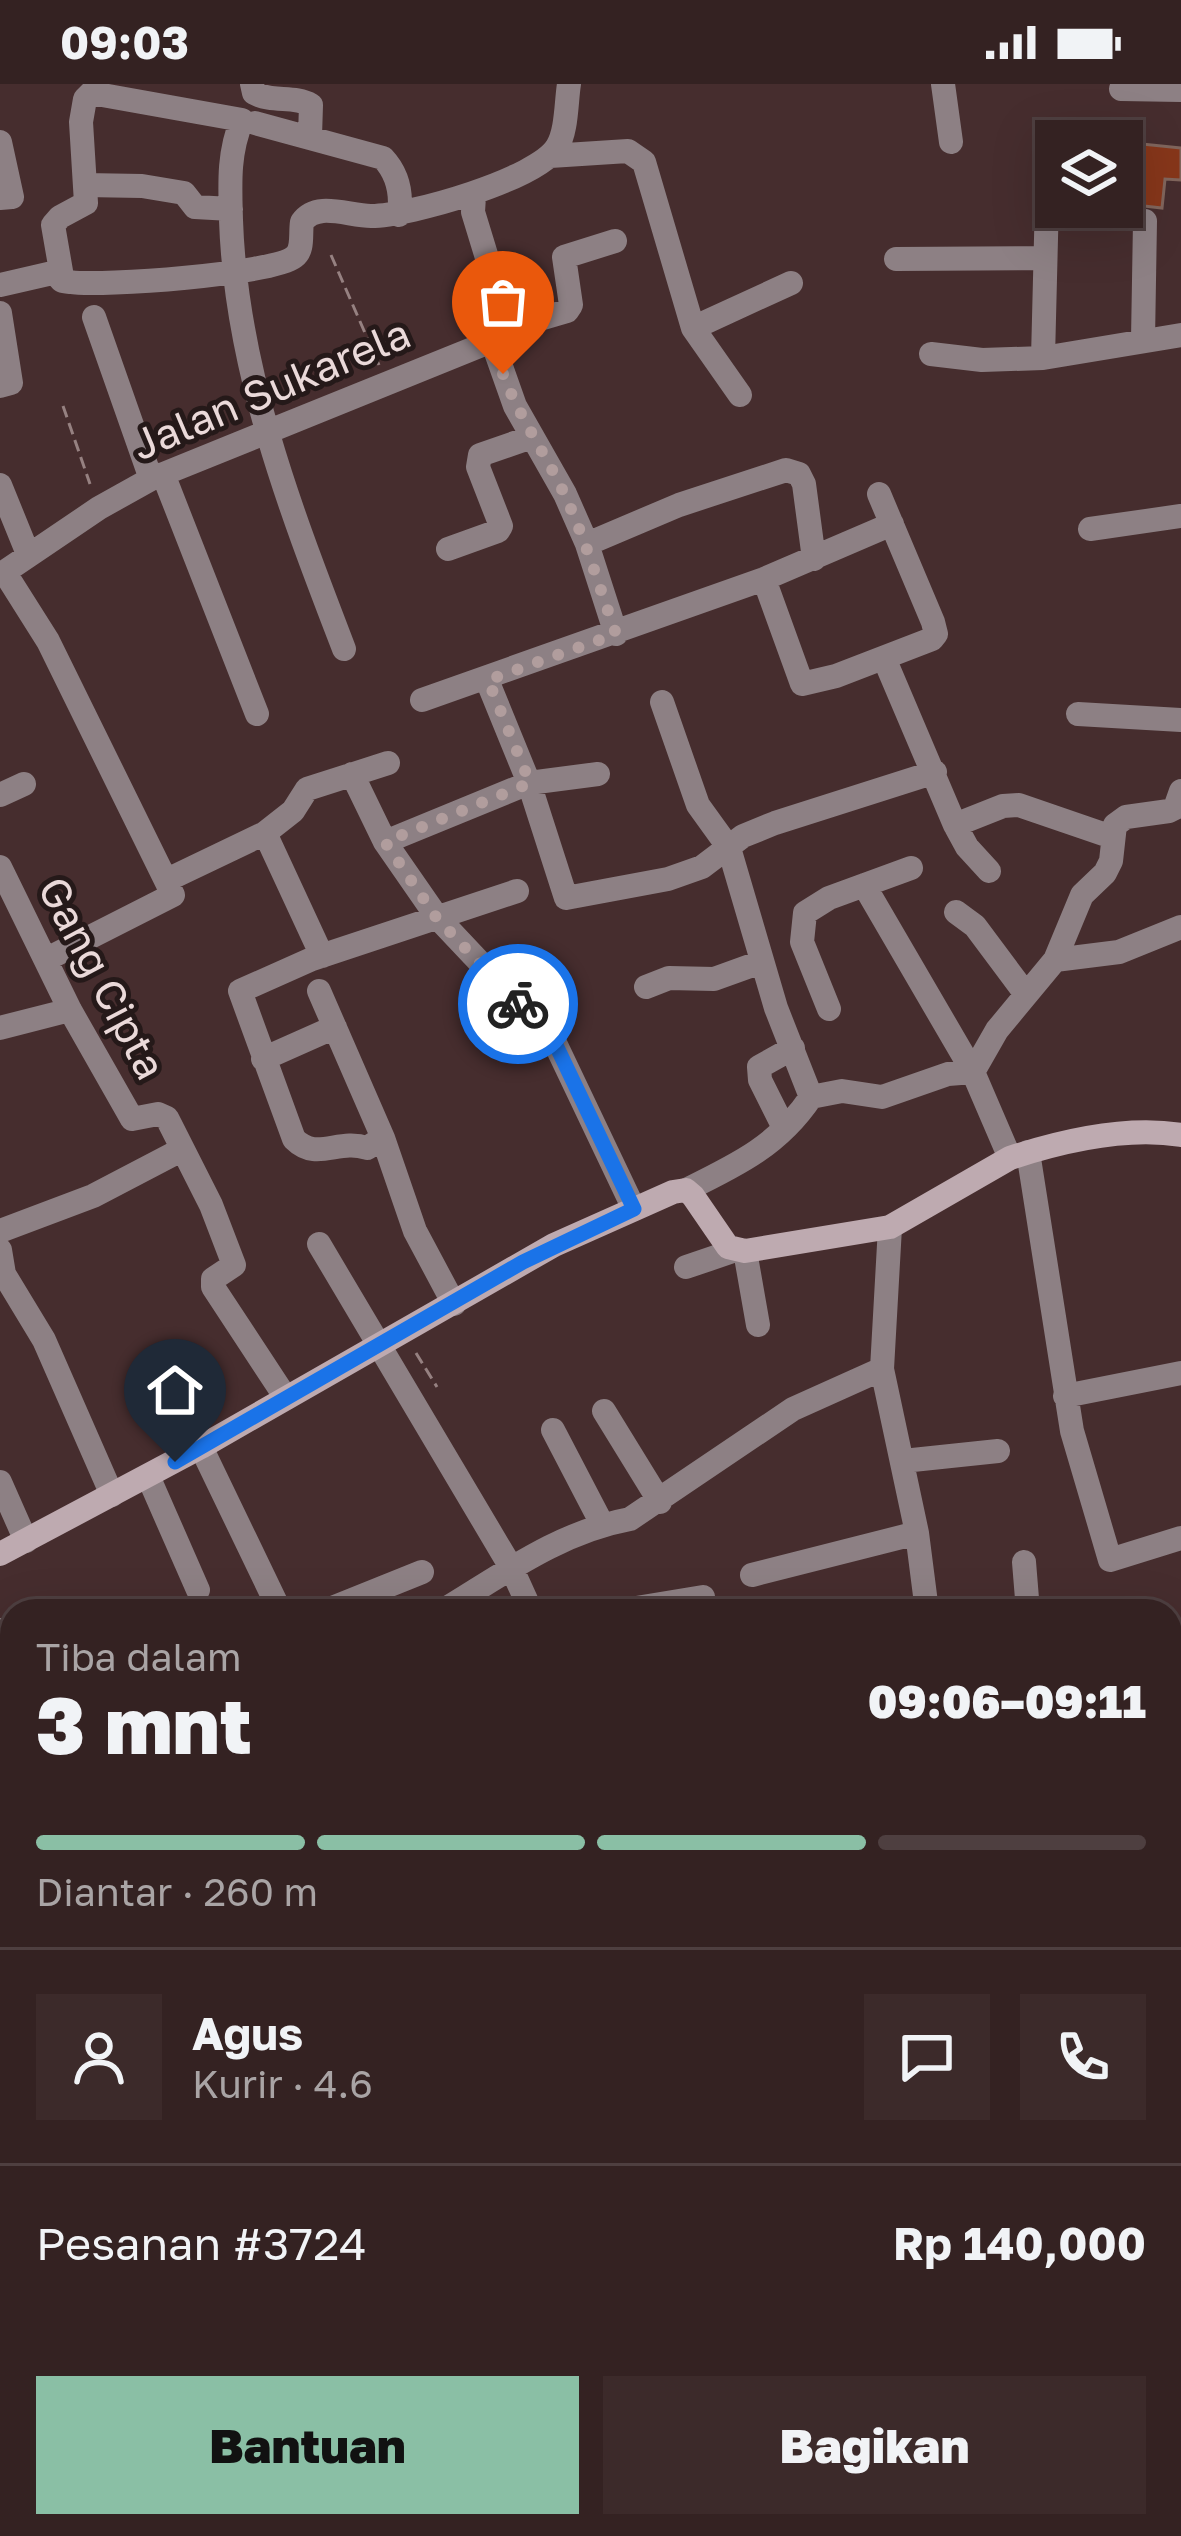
<!DOCTYPE html>
<html lang="id">
<meta charset="utf-8">
<style>
:root{--surface:#342222;--page:#3c2a2a;--text:#f1f3f6;--muted:#a9a4a5;--line:#4e3f40;--accent:#8abfa5}
body{margin:0;font-family:"Golos Text",sans-serif;background:var(--page);color:var(--text);height:100vh;display:flex;flex-direction:column;font-size:45px;white-space:nowrap}
*{box-sizing:border-box;margin:0}
p{font-size:39px;color:var(--muted)}
.icon{flex:none;width:66px;height:66px;fill:none;stroke:currentColor;stroke-width:2;stroke-linecap:round;stroke-linejoin:round}
.map{position:relative;flex:1;overflow:hidden}
.side{position:absolute;left:0px;top:1515px;width:1182px;height:939px;display:flex;flex-direction:column;background:var(--surface);border-radius:36px 36px 0 0;box-shadow:0 12px 48px #0002,0 0 0 3px var(--line)}
.side>*{flex:none}
.tools{position:absolute;left:1035px;top:36px;display:grid;gap:24px}
.tools a{display:grid;place-items:center;width:108px;height:108px;border-radius:0px;background:var(--surface);box-shadow:0 12px 48px #0002,0 0 0 3px var(--line);font-size:60px}
.pin{position:absolute;display:grid;place-items:center;width:102px;height:102px;color:#fff;margin:-123px -51px;border-radius:50% 50% 50% 0;rotate:-45deg;box-shadow:0 0 12px #0007}
.pin .icon{rotate:45deg}
.courier{position:absolute;display:grid;place-items:center;width:120px;height:120px;margin:-60px;border:9px solid #1a73e8;border-radius:50%;background:#fff;color:#222;box-shadow:0 3px 15px #0007}
.headline em{font-style:normal;font-weight:800}
.headline div{display:flex;flex-direction:column-reverse}
.headline{display:flex;align-items:center;justify-content:space-between;height:204px;padding:0 36px}
h1{font-size:78px;font-weight:800;line-height:90px}
.bar{display:grid;grid-template-columns:repeat(4,1fr);gap:18px 12px;align-content:center;height:144px;padding:0 36px}
.bar i{height:15px;border-radius:9px;background:var(--line)}
.bar .active{background:var(--accent)}
.bar p{grid-column:span 4}
.line{display:flex;align-items:center;gap:30px;padding:0 36px;border-top:3px solid var(--line)}
.line div{flex:1}
.round{display:grid;place-items:center;flex:none;width:126px;height:126px;border-radius:0px;background:var(--page)}
.button{display:flex;gap:24px;margin-top:auto;padding:24px 36px}
.button a{flex:1;height:138px;border-radius:0px;background:var(--accent);color:#111;font-size:48px;font-weight:800;line-height:138px;text-align:center}
.button a+a{background:var(--page);color:var(--text)}
.status{display:flex;justify-content:space-between;align-items:center;height:84px;padding:0 60px;background:var(--surface);direction:ltr}
.status svg{height:33px;fill:currentColor}
.map>svg:first-child{display:block}
.building{fill:#86361a;stroke:#80655c;stroke-width:3}
.lines{fill:none;stroke-linecap:round;stroke-linejoin:round}
.path{stroke:#968181;stroke-width:3;stroke-dasharray:12 6;stroke-linecap:butt}
.street{stroke:#8d8084;stroke-width:24}
.secondary{stroke:#beaab0;stroke-width:24}
.done{stroke:#b19d9d;stroke-width:12;stroke-dasharray:0 21.6}
.route{stroke:#1a73e8;stroke-width:15}
.labels{text-anchor:middle;stroke-width:10;stroke-linejoin:round;paint-order:stroke}
.street-label{font-size:42px;fill:#ead9d9;stroke:#251919}
</style>
<div class="status"><b>09:03</b><svg viewBox="0 0 49 12"><path d="M0 12V9h3v3zM5 12V6h3v6zM10 12V3h3v9zM15 12V0h3v12zM26 1h20v11H26zM47 4h2v5h-2z"/></svg></div>
<div class="map">
<svg width="1181" height="2452" viewBox="0 0 1181 2452">
<rect width="100%" height="100%" fill="#462d2e"/>
<!-- building -->
<path class="building" d="M1132 59 1181 64V96L1165 95 1162 124 1126 120Z"/>
<g class="lines">
<!-- path -->
<path class="path" d="M331 171 379 281
M63 322 90 400
M416 1269 437 1303"/>
<!-- street -->
<path class="street" d="M252 0 254 9C273 19 294 11 311 21L310 52
M943 0 951 58
M1121 5 1181 6
M255 39 383 74C398 90 402 110 399 131
M0 58 12 113 0 114
M550 72 628 67 644 78 693 244 740 311
M85 101 142 102 184 109 195 123 231 125
M896 175 1045 174
M56 189C62 197 59 197 70 198 101 203 273 190 294 173 304 166 300 150 302 138 317 117 348 132 371 132 409 132 538 95 557 63 567 47 566 19 569 0
M0 201 61 187 53 141 60 133 86 119 81 38 85 15 91 9 242 36C228 69 230 101 231 136 236 286 291 427 344 565
M94 233 151 395
M693 244 791 199
M502 246 567 227 571 221 564 173 615 157
M1143 256 1145 137
M492 257 515 322 565 410 587 460 616 550
M931 270 982 276 1043 274 1181 251
M1043 274 1047 115 1056 97
M0 302 11 299 0 229
M163 390 257 630
M0 401 28 470
M1090 445 1181 432
M587 460 679 421 786 386 799 390 804 400 814 475
M448 465 498 447 501 442 478 383 480 371 532 353
M5 489 48 557 173 811 47 875
M0 491 99 424 151 395 492 257 506 236 473 128 474 112
M764 495 802 600 836 592 932 555 936 550 933 538 879 410
M884 574 955 741 967 763 989 787
M487 596 529 699 566 814 668 795 702 783 743 752 775 739 935 688
M422 616 764 495 892 440
M662 618 698 721 729 764 776 924 811 1013
M1078 630 1181 636
M352 690 385 758 437 833 554 957 634 1125
M0 711 24 700
M955 741 1003 722 1019 721 1112 753
M265 749 322 872
M385 758 529 699 598 690
M0 783 70 926 132 1035 158 1030 167 1034 211 1121 234 1181 213 1195V1203L286 1314
M167 796 265 749 293 727 307 705 388 679
M864 801 973 988 1010 1074
M956 828 975 842 1025 909
M1055 876 1119 868 1181 843
M646 903 669 894 714 895 761 878
M319 907 383 1054 415 1147 454 1220
M829 925 802 858 805 829 829 814 911 784
M0 944 70 926
M263 975 335 943
M973 988 997 946 1055 876 1082 811 1105 789 1111 777 1115 741 1126 733 1169 727 1175 724 1181 707
M811 1013 842 1007 882 1013 948 990 973 988
M783 1042 760 996 759 983 793 964
M383 1054 367 1064C338 1054 317 1078 294 1055L240 907 312 875 517 807
M1028 1068 1072 1347 1110 1476 1181 1454
M686 1106C737 1081 779 1061 811 1013
M890 1143 882 1285 917 1449 927 1527
M0 1147 93 1112 181 1066
M319 1160 512 1485 531 1527
M0 1166 4 1190 44 1256 112 1411
M745 1167 758 1241
M686 1183 733 1167
M1065 1312 1181 1289
M604 1327 660 1418
M553 1346 602 1440
M201 1363 280 1527
M903 1377 998 1367
M148 1392 198 1506
M0 1398 26 1457
M1024 1478 1028 1527
M752 1491 917 1449
M325 1527 422 1488
M442 1527C502 1491 559 1448 630 1435L793 1325 882 1285
M618 1527 703 1513
M0 1546 12 1566
M1170 1614 1181 1613
M1170 1862V1874
M1170 2126 1181 2128
M569 2442 571 2452
M806 2442 808 2452
M401 2452 406 2442
M647 2452 701 2442"/>
<!-- secondary -->
<path class="secondary" d="M0 1470 201 1363 554 1161 673 1108 686 1106 693 1112 728 1163 745 1167 890 1143 1010 1074C1062 1057 1126 1042 1181 1051"/>
</g>
<g class="lines">
<!-- done -->
<path class="done" d="M503 290C520 335 548 373 567 416 587 460 600 505 616 550L488 596 530 699 385 758 436 833 518 920"/>
<!-- route -->
<path class="route" d="M175 1378 523 1178 634 1125 554 957 518 920"/>
</g>
<g class="labels">
<!-- street labels -->
<g class="street-label">
<text transform="translate(271 305) rotate(-23)" y="15">Jalan Sukarela</text>
<text transform="translate(102 894) rotate(62)" y="15">Gang Cipta</text>
</g>
</g>
</svg>
<div class="tools">
<a><svg class="icon" aria-label="layers" viewBox="0 0 24 24"><path d="M12 4l9 5-9 5-9-5zM3 14l9 5 9-5"/></svg></a>
</div>
<div class="pin" style="left:503px;top:290px;background:#ea580c"><svg class="icon" aria-label="bag" viewBox="0 0 24 24"><path d="M5 8h14l-1 12H6zM9 8a3 3 0 0 1 6 0"/></svg></div>
<div class="pin" style="left:175px;top:1378px;background:#1f2937"><svg class="icon" aria-label="home" viewBox="0 0 24 24"><path d="M3 11l9-7 9 7M6 9v11h12V9"/></svg></div>
<div class="courier" style="left:518px;top:920px"><svg class="icon" aria-label="bike" viewBox="0 0 24 24"><circle cx="6" cy="16" r="4"/><circle cx="18" cy="16" r="4"/><path d="M6 16l4-8h5l3 8M10 8l3 8H6M13 5h3"/></svg></div>
<section class="side">
<div class="headline"><div><h1>3 mnt</h1><p>Tiba dalam</p></div><em>09:06–09:11</em></div>
<div class="bar"><i class="active"></i><i class="active"></i><i class="active"></i><i></i><p>Diantar · 260 m</p></div>
<div class="line" style="height:216px"><a class="round"><svg class="icon" aria-label="person" viewBox="0 0 24 24"><circle cx="12" cy="8" r="4"/><path d="M4 21q1-7 8-7t8 7"/></svg></a><div><b>Agus</b><p>Kurir · 4.6</p></div><a class="round"><svg class="icon" aria-label="chat" viewBox="0 0 24 24"><path d="M4 5h16v11H9l-5 4z"/></svg></a><a class="round"><svg class="icon" aria-label="phone" viewBox="0 0 24 24"><path d="M5 4h4l2 5-3 2q2 4 5 5l2-3 5 2v4C11 20 4 13 5 4z"/></svg></a></div>
<div class="line" style="height:156px"><div>Pesanan #3724</div><b>Rp 140,000</b></div>
<div class="button"><a>Bantuan</a><a>Bagikan</a></div>
</section>
</div>
